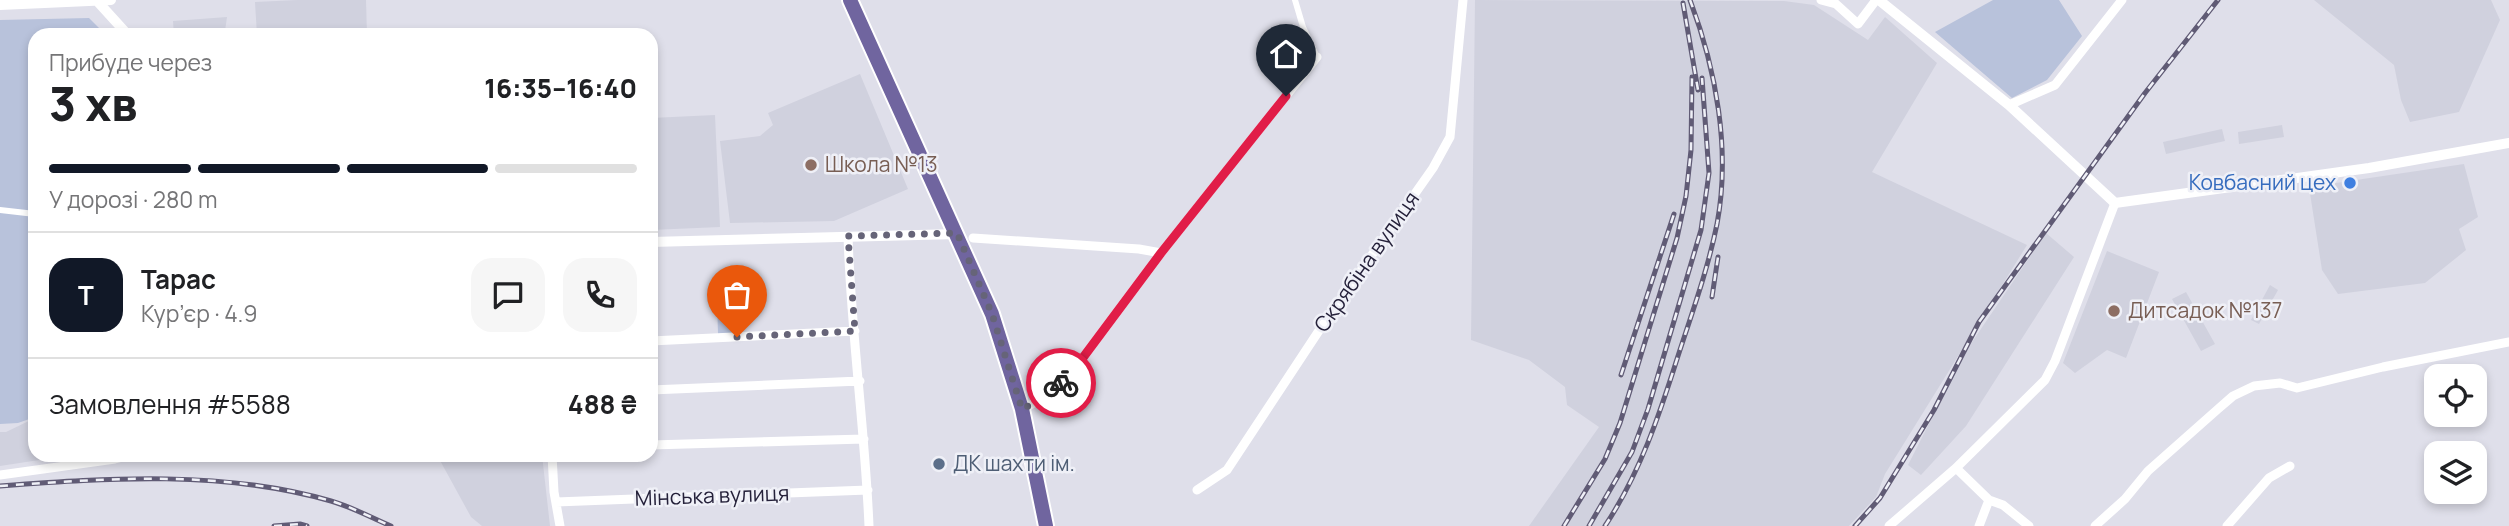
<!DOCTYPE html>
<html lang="uk">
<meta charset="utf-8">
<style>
:root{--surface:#fff;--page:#f6f6f6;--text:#202124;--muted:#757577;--line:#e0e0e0;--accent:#111827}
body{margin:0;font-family:Manrope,sans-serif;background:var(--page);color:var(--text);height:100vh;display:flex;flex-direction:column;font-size:26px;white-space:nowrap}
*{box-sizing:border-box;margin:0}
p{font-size:23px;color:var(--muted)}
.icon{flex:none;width:38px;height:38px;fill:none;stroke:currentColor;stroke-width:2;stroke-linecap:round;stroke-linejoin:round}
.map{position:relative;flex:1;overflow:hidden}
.sheet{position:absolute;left:28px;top:28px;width:630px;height:434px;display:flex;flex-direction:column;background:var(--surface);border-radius:21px;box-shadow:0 4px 10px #0003}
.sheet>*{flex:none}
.fabs{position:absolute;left:2424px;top:364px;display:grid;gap:14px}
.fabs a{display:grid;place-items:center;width:63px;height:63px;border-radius:14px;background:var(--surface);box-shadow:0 4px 10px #0003;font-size:35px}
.pin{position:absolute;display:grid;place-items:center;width:60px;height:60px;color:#fff;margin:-72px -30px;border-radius:50% 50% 50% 0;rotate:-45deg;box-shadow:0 0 7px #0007}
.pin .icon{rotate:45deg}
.courier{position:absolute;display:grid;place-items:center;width:70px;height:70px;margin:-35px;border:5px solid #e11d48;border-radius:50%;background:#fff;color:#222;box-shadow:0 2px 9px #0007}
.summary em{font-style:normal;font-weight:800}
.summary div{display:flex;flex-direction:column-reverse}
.summary{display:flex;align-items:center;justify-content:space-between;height:119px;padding:0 21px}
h1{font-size:46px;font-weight:800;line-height:52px}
.bar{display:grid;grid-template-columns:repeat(4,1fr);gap:10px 7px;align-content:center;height:84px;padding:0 21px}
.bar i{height:9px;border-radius:5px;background:var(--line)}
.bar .active{background:var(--accent)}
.bar p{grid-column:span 4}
.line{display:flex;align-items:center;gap:18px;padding:0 21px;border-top:2px solid var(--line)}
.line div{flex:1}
.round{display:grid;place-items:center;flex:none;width:74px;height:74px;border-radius:21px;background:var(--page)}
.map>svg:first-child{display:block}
.built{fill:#d0d1de}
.green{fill:#b8c2db}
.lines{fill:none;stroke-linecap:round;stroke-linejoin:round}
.primary-casing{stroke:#fff;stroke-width:18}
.pedestrian{stroke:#fff;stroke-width:6}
.minor{stroke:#fff;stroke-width:9}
.tertiary{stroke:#fff;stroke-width:10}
.primary{stroke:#70659f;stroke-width:14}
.rail-casing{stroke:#605b75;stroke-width:5}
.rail{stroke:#eff0f7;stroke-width:2.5;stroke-dasharray:8;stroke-linecap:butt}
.done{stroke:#666478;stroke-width:7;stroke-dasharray:0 12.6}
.route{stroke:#e11d48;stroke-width:9}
.education-dot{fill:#8d6e63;stroke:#eff0f7;stroke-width:2.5}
.shop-dot{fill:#3f7fe0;stroke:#eff0f7;stroke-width:2.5}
.service-dot{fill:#5c6f8a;stroke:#eff0f7;stroke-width:2.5}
.labels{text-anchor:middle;stroke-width:5;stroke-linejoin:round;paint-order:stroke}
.education-label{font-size:21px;fill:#785e54;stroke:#eff0f7;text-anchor:start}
.shop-label{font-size:21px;fill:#366cbe;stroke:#eff0f7;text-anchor:end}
.street-label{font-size:21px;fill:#25213a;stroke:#eff0f7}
.service-label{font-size:21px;fill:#4e5e75;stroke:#eff0f7;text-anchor:start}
</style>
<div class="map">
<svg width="2509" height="526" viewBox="0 0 2509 526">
<rect width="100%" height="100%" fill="#dfdfea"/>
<!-- built -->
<path class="built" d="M297 0H366L367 35H257L255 2Z
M1475 0 1784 1 1814 5 1868 40 1885 17 1937 63 1872 172 2027 245 1885 474 1876 497 1849 526H1529L1599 427 1567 405 1565 387 1529 360 1471 340Z
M2314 0H2491L2500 20 2459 112 2410 122 2401 100 2394 65Z
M227 17 225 31H193L192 35H174L173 21Z
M860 74 908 189 834 221 730 223 720 141 760 136 773 125 768 113Z
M715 115 720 227 651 230V118Z
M2282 125 2284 137 2239 144 2238 132Z
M2222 129 2225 141 2166 154 2163 142Z
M2464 164 2478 217 2459 229 2466 250 2425 283 2338 294 2322 270 2309 187Z
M2046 233 2074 257 1966 426 1921 475 1908 465 1966 351Z
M2107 251 2159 272 2126 358 2107 350 2075 373 2063 363Z
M2270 285 2278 290 2259 324 2251 320Z
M2186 292 2215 344 2201 351 2172 299Z
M35 418V455H72L0 466V432H6Z
M437 455H542L550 526H482L471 517Z"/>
<!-- green -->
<path class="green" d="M1993 0H2059L2082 36 2047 80 2012 98 1935 32Z
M89 18 106 35H35V417L18 423 0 424V20Z
M717 298H732L733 333 718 334Z"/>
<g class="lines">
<defs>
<path id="primary" d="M850 0 992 314 1022 409 1046 526"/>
</defs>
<!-- primary casing -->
<use href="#primary" class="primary-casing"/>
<!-- pedestrian -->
<path class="pedestrian" d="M1295 0 1303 27 1317 57
M0 210 35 214"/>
<!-- minor -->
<path class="minor" d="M1821 0 1836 4 1858 24 1876 0
M2009 105 2055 85 2122 0
M848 236C851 333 865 429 869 526
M973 238 1139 249 1161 253
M651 341 855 331
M651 390 860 381
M1022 409 1038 401 1070 375 1161 253 1317 57
M651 445 864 439
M552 455 554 492 560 526
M1956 468 1989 500 1979 526
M0 475 115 459 131 455
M1197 490 1227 470 1324 323 1433 168 1450 137 1463 0
M1989 500 2003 505 2029 526
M556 502 868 490
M1889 526 1956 468 2045 380 2055 361 2115 203
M2095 526 2125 499 2148 471 2218 409 2233 396 2254 386 2280 383 2297 388 2383 367 2509 342
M2227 526 2269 478 2290 466"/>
<!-- tertiary -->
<path class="tertiary" d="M1879 0 2009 105 2115 203 2369 168 2509 143
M97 1 128 35
M0 5 111 0
M651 242 957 234"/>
<!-- primary -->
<use href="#primary" class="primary"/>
<defs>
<path id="rail" d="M1683 3 1698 90
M1712 297 1718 257
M1621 375 1674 214
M0 486C110 478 224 470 331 501 352 507 372 518 391 526
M274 526 300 524 307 526
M1564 526 1605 459 1620 423 1677 238 1686 196 1691 150 1692 77
M1589 526 1632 452 1648 409 1701 230 1709 173 1702 78
M1605 526C1640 473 1659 416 1678 356 1692 313 1708 269 1717 224 1731 150 1716 69 1690 0
M1855 526 1880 498 1934 410 1979 322 2145 93 2218 0"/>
</defs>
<!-- rail casing -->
<use href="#rail" class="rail-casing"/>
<!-- rail -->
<use href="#rail" class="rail"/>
</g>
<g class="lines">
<!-- done -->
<path class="done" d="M737 337 855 331 848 236 957 233 992 314 1022 409 1038 401 1061 383"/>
<!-- route -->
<path class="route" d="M1061 383 1070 375 1161 253 1286 96"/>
</g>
<!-- markers -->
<g class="education-dot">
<circle cx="811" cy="165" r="7"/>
<circle cx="2114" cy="311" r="7"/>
</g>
<circle class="shop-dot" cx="2350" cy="183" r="7"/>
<circle class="service-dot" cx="939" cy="464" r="7"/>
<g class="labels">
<!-- education labels -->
<g class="education-label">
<text x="825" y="172">Школа №13</text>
<text x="2128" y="318">Дитсадок №137</text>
</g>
<!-- shop labels -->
<g class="shop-label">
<text x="2336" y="190">Ковбасний цех</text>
</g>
<!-- street labels -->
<g class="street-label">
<text transform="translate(1367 262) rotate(-55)" y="7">Скрябіна вулиця</text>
<text transform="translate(712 496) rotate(-2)" y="7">Мінська вулиця</text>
</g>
<!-- service labels -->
<g class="service-label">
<text x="953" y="471">ДК шахти ім.</text>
</g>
</g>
</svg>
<div class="fabs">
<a><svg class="icon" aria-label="locate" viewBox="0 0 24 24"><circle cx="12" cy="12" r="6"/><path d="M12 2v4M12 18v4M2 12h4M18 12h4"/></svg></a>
<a><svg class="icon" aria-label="layers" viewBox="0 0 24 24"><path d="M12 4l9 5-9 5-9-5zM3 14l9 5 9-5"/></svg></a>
</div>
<div class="pin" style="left:737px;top:337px;background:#ea580c"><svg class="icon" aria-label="bag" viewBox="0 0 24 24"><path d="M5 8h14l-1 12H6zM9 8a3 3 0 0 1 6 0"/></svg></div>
<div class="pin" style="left:1286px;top:96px;background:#1f2937"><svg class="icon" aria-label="home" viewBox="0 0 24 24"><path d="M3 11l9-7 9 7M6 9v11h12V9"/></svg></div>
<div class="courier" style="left:1061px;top:383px"><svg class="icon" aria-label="bike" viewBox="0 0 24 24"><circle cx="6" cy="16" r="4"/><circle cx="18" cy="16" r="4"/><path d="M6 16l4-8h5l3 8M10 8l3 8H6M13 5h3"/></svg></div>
<section class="sheet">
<div class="summary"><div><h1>3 хв</h1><p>Прибуде через</p></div><em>16:35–16:40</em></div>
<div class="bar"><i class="active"></i><i class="active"></i><i class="active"></i><i></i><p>У дорозі · 280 m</p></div>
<div class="line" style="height:126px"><b class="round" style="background:var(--accent);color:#fff">Т</b><div><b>Тарас</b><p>Кур’єр · 4.9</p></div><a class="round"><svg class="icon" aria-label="chat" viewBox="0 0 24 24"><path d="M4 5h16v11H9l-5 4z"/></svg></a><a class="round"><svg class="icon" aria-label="phone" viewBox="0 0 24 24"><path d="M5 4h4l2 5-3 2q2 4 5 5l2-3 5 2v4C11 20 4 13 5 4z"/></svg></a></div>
<div class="line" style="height:91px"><div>Замовлення #5588</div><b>488 ₴</b></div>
</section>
</div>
